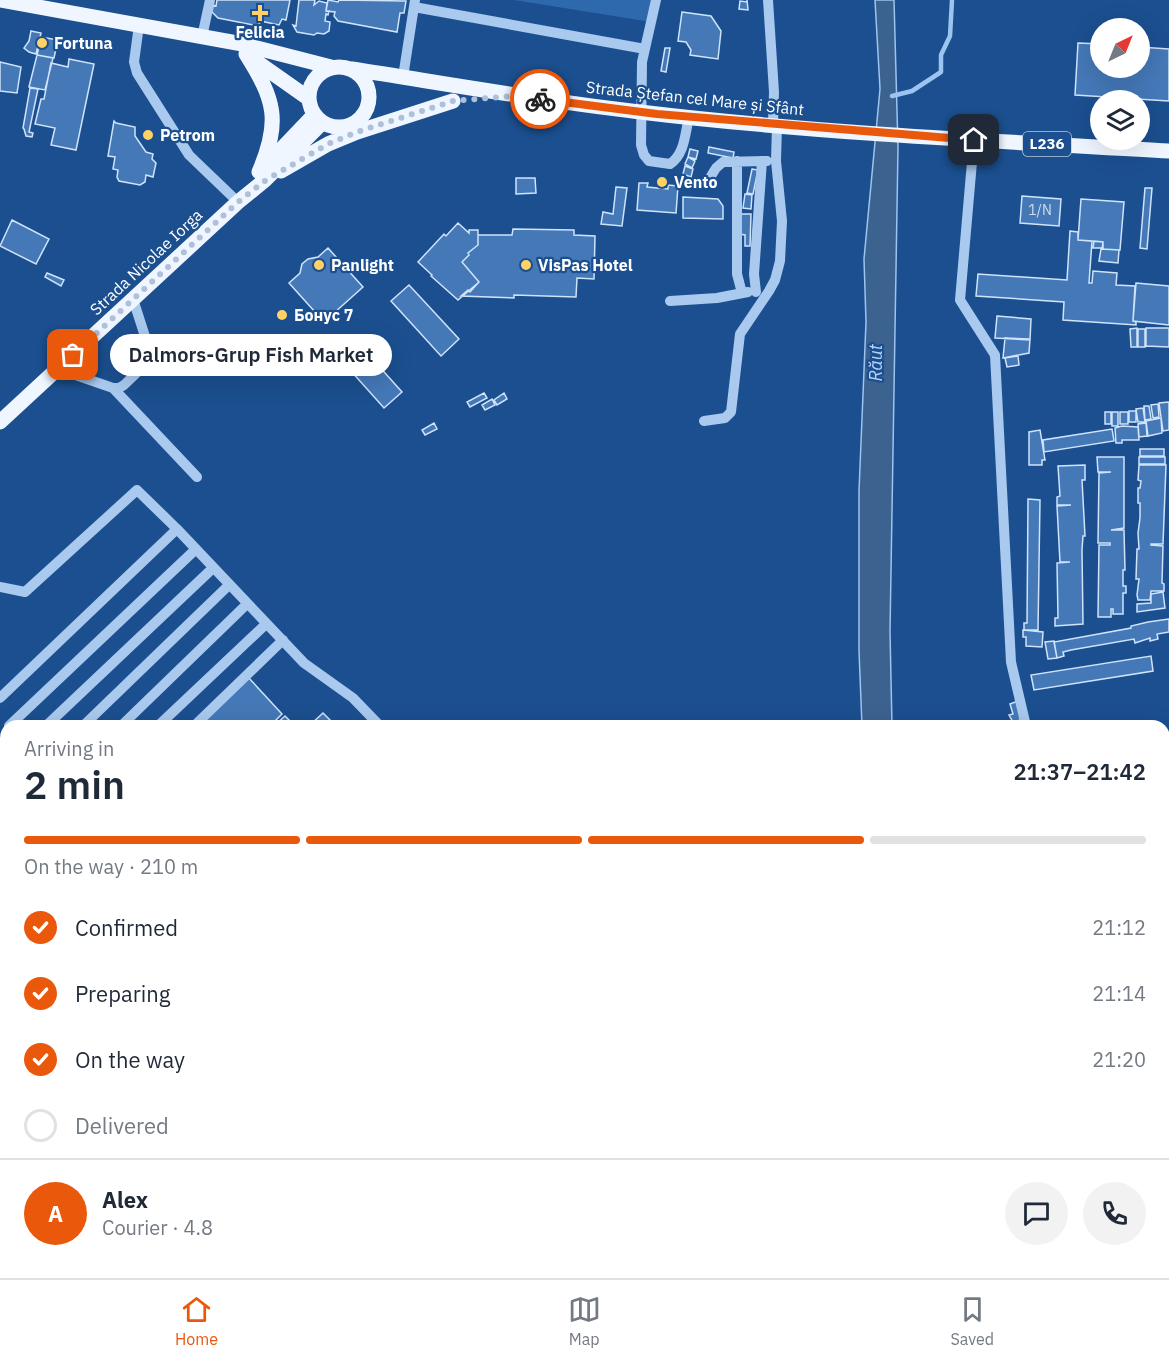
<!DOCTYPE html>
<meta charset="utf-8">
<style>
:root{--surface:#fff;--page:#f2f2f3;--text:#1f2937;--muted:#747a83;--line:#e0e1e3;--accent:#ea580c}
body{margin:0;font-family:"IBM Plex Sans",sans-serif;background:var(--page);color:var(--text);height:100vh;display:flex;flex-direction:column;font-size:22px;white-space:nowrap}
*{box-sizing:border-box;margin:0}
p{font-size:20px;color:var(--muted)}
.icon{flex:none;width:33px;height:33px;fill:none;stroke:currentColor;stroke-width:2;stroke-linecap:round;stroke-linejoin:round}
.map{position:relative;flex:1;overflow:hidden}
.details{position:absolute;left:0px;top:720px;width:1170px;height:558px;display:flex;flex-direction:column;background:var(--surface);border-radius:18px 18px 0 0;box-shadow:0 6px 24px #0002}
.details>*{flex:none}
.needle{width:39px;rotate:43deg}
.fabs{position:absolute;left:1090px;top:18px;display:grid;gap:12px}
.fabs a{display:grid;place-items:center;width:60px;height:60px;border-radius:50%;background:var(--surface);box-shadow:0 6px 24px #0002;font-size:30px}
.pin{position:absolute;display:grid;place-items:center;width:51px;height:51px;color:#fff;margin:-26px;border-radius:12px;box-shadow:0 3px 9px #0006}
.courier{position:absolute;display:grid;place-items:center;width:60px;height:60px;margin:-30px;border:4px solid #ea580c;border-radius:50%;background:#fff;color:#222;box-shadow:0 2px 8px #0007}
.bubble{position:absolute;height:42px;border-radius:21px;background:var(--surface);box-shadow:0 6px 24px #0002;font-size:20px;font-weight:600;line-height:42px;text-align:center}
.summary em{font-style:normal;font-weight:600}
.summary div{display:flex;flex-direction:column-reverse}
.summary{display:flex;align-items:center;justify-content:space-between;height:102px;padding:0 24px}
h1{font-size:39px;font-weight:600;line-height:45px}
.bar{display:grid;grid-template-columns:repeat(4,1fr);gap:9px 6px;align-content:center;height:72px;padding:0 24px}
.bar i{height:8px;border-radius:4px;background:var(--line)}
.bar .on{background:var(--accent)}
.bar p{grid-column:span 4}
.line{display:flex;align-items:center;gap:15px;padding:0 24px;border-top:2px solid var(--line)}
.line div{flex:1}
.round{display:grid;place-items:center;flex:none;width:63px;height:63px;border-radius:32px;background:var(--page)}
ol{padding:0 24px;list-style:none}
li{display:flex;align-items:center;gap:18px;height:66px}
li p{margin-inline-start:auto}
li .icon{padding:6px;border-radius:50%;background:var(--accent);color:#fff;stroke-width:4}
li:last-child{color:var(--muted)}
li i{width:33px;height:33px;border:3px solid var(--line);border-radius:50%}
.dock{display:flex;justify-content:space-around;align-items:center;height:84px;border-top:2px solid var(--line);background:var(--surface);font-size:16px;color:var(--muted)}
.dock a{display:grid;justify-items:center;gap:3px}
.dock .on{color:var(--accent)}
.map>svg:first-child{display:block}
.green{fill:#2e69ad}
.water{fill:#3c6290;stroke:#9cc4f0;stroke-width:1.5}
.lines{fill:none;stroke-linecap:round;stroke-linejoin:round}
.stream{stroke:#9cc4f0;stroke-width:4.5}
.building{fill:#4478b7;stroke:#cfe3fa;stroke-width:1.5}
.minor{stroke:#a9c9ee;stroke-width:10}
.major{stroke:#f0f6ff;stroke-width:15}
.done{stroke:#afc1d8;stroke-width:6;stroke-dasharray:0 10.8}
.route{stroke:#ea580c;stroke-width:8}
.poi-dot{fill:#ffd166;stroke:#1b4f8f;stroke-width:2}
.labels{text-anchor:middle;stroke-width:4.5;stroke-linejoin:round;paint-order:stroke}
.number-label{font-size:14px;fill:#d0dded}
.shield{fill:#1b4f8f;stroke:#bbcadd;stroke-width:1.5}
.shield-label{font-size:15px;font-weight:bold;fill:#fff}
.poi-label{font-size:16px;font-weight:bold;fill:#fff;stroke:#1b4f8f;text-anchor:start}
.street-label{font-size:16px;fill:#fff;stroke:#1b4f8f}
.water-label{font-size:18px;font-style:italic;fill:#b5d3f5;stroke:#1b4f8f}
</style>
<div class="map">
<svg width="1169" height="1278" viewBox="0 0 1169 1278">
<rect width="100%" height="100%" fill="#1b4f8f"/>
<!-- green -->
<path class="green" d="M514 0H657L651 22Z"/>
<!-- water -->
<path class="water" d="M875 0H894L898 148 890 632 892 726H862L859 651V491L866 322 864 259 880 89Z
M876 1272H910V1278H876Z"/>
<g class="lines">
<!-- stream -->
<path class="stream" d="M892 96 912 91 941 72V55L950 36 952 0"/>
</g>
<!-- building -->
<path class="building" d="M217 0H290L286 20 282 19 279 25 260 21 259 26 218 18 212 12 213 5 216 6Z
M299 0H315L314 5 319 1 327 3 326 11H329L328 15 326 14 325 21 330 22 329 31 324 34 317 33 314 35 297 32 293 25 296 26Z
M328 0 338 2 339 0 406 1 404 13H400L397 32 338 21 334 16 335 12 326 11Z
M747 0 748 10 739 9 740 1 747 2Z
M682 12 711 16 721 31 718 59 690 55 691 50 686 42 678 41Z
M31 31 41 33 36 54 29 52 24 48 29 41Z
M41 37 58 40 54 58 37 55Z
M1078 43 1101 44V68H1140V47L1169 49V101L1137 99V96L1123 95V98L1075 95Z
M665 48H670L666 72 661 71Z
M37 55 53 58 45 90 29 87Z
M69 59 94 64 76 150 51 145 55 128 35 124 41 99H44L51 63 68 67Z
M0 62 21 67 17 93 0 91Z
M30 88 38 89 29 132 33 133 32 137 26 136 24 129 23 128Z
M114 121 116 123 135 127V136L146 152 153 154 152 159 156 163 153 177 146 175 145 182 140 185 119 181 117 177 118 170 113 169 115 157 108 156Z
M709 147 734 152 733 158 708 153Z
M690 149 698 151 696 159 688 157Z
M688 157 695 161 692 168 685 164Z
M685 166 693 169 691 177 683 174Z
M752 169 758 170 753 194 747 193Z
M516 178H535L536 193 516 194Z
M639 183H648L647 187 668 189V185L678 186 676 213 637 210Z
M616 187 627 188 622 226 601 224 603 212 613 214Z
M1145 188H1152L1147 249 1140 248Z
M745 194 752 195 751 209 743 208Z
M1022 196 1061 199 1059 226 1020 223Z
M683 197 718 199 723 206V219L683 218Z
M1081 199 1124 202 1120 250 1102 249 1103 242 1078 240Z
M739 214H751L750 246H745V235L739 234Z
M12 220 49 239 36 264 0 246Z
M458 223 469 233V230H478V245L468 253 469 255 462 262 479 282 458 300 431 276 432 275 418 262 444 234 446 236Z
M513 229 574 230V235L595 236 594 279 577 278 576 297 514 295V298L461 296 468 290 470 292 479 282 462 262 469 255 468 253 478 245V235H512Z
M1070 231 1078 232V240L1092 241 1089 283H1092L1093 271 1117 273 1116 285 1135 286 1133 321 1136 322V325L1063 320 1064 302 976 296 978 274 1067 280Z
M1094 241 1103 242V248H1093Z
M328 248 363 287 324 322 289 283 300 273 302 264 308 259 318 257Z
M1101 249 1119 250 1118 263 1099 261Z
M47 273 64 280 61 286 45 277Z
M1136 283 1169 286V325L1133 321Z
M409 285 459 339 441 356 391 301Z
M997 316 1031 319 1030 340 995 338Z
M1137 328V347H1131L1130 329Z
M1146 328H1169V347L1146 346Z
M1138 329H1145V347H1138Z
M221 336 235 354 229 358 215 341Z
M352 336 402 392 384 408 334 352Z
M1005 338 1030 339 1029 353 1003 358Z
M1018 356 1019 365 1007 367 1005 358Z
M484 393 487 398 470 407 467 402Z
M504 393 507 399 497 405 494 400Z
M492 399 495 405 485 410 482 405Z
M1169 402V430L1163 431 1159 403Z
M1158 404 1159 417 1153 418 1151 405Z
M1144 406H1149L1151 419 1145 420Z
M1143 408 1145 422H1138L1136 409Z
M1129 411H1136V422H1129Z
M1105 412H1111V424H1105Z
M1112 412H1118V426H1112Z
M1120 412H1128V424H1120Z
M1161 418 1162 433 1148 436 1146 421Z
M434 423 437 429 425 435 422 430Z
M1146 423 1147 436 1139 437 1138 424Z
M1122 426 1138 427 1139 440H1122V443H1116L1115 428Z
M1112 429 1114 441 1044 452 1043 440Z
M1040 430 1045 460H1042V465H1029V432Z
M1140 449H1164V456H1140Z
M1097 457H1124V528L1111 530H1124L1125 570H1123V586H1126V593H1123V614H1113V609H1111V617H1098L1099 545H1110V543H1098L1099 473 1111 472H1098Z
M1139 457H1165V464H1139Z
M1085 465V480H1082L1085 536H1083L1082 550 1083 624 1055 626V618H1058L1057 563 1070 562H1060L1057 506 1071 505H1057V497L1060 496 1058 466Z
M1139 465H1166L1163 544H1151V545L1163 546 1162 583 1164 584V591H1151L1150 600H1138L1137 595 1139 579H1136L1137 549H1139L1138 533 1140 518V503H1138V488H1140L1141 481 1138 480Z
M1028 499 1040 500 1038 630H1024V623H1027Z
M1163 592 1165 608 1137 612V604L1151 603V594Z
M1169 619V632L1157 634 1158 639 1150 641V638L1135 643 1134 639 1071 650 1063 652 1064 656 1057 658 1054 642 1131 628V626L1148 622Z
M1023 630 1043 632 1042 647 1026 646V637H1023Z
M1054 641 1057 658 1048 659 1045 642Z
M1151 656 1153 671 1034 690 1031 675Z
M248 677 282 714 270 726H196Z
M1018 701 1024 719 1013 722 1009 715 1013 714 1010 704Z
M323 713 336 726H309Z
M285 716 295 726H274Z"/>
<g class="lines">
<!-- minor -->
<path class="minor" d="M656 0 642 62 641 145 644 155 649 161 670 164C685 154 685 133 689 117
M768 0 774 92 773 124
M414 7 645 49
M139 25 134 62 137 73 189 155 238 202
M202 37 210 0
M403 77 415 0
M974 139 960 300 995 355 1011 662 1026 726
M737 161V274L742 293
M708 181 716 168 723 162 767 161
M756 292 754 274 762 161
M670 301 717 298 748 292
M58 369 113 388H119L124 385 149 361 151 355 133 299
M113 388 197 477
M704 421 725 418 731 412 740 334 769 291 775 280 780 261 782 221 776 161 777 125
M0 587 25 592 137 490 177 529 304 663 353 698 380 726
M0 698 177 529
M9 726 196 549
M46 726 213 568
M83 726 229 585
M121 726 247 604
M158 726 266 624
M194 726 283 640
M0 770 6 764
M0 809 6 816"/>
<!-- major -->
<path class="major" d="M0 0 237 43 331 67
M246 54C275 100 281 121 259 172
M254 60 308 98
M309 97a30 30 0 1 1 60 0a30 30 0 1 1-60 0Z
M352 69C448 84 543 101 640 112 815 133 993 141 1169 151
M273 158 314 115
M281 171 328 144 357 132 453 101
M0 422 238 202 265 180 322 123"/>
</g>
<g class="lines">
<!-- done -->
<path class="done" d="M73 355 238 202 266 180 328 144 357 132 453 101 513 96 540 99"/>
<!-- route -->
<path class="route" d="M540 99 657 114 974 140"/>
</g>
<!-- markers -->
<g class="poi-dot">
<path d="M257 4h6v6h6v6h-6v6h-6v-6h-6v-6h6z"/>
<circle cx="42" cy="43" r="6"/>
<circle cx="148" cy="135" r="6"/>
<circle cx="662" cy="182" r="6"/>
<circle cx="319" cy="265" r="6"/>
<circle cx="526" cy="265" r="6"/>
<circle cx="282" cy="315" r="6"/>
</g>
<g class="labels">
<!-- number labels -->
<g class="number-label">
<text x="1040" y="215">1/N</text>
</g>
<!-- shield labels -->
<rect class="shield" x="1023" y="132" width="48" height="24" rx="4.5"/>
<g class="shield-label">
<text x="1047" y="149">L236</text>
</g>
<!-- poi labels -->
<g class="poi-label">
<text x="260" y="38" text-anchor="middle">Felicia</text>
<text x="54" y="49">Fortuna</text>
<text x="160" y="141">Petrom</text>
<text x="674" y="188">Vento</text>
<text x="331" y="271">Panlight</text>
<text x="538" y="271">VisPas Hotel</text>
<text x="294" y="321">Бонус 7</text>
</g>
<!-- street labels -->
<g class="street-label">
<text transform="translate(695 98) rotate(6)" y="6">Strada Ștefan cel Mare și Sfânt</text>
<text transform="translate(146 262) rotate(-43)" y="6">Strada Nicolae Iorga</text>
</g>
<!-- water labels -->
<g class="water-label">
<text transform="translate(876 363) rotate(-90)" y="6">Răut</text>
</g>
</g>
</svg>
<div class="fabs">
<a><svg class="needle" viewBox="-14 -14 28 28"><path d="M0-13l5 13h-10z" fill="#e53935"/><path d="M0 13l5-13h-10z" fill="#747a83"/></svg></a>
<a><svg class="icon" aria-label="layers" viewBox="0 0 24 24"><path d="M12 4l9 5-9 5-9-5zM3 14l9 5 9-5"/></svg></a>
</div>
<div class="pin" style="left:73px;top:355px;background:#ea580c"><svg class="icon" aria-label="bag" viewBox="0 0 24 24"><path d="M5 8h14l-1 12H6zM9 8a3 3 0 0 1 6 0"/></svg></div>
<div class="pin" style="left:974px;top:140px;background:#1f2937"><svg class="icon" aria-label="home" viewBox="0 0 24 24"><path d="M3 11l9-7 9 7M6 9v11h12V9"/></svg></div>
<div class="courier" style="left:540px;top:99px"><svg class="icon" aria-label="bike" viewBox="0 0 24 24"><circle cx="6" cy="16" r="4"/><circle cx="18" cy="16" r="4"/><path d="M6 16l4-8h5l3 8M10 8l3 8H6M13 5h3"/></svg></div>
<div class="bubble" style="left:110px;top:334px;width:282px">Dalmors-Grup Fish Market</div>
<section class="details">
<div class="summary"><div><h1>2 min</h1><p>Arriving in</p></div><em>21:37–21:42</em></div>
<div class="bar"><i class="on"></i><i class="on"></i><i class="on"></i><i></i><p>On the way · 210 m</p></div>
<ol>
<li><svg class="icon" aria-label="check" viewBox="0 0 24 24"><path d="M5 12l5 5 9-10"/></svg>Confirmed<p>21:12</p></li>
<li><svg class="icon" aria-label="check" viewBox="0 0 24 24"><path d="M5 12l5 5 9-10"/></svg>Preparing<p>21:14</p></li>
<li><svg class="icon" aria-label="check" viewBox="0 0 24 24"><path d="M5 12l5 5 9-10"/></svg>On the way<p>21:20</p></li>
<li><i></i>Delivered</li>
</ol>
<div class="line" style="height:108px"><b class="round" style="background:var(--accent);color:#fff">A</b><div><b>Alex</b><p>Courier · 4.8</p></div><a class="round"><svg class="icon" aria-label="chat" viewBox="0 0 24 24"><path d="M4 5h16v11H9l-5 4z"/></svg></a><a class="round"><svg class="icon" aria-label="phone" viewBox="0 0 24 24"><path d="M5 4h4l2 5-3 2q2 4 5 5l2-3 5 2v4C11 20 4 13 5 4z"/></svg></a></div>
</section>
</div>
<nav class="dock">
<a class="on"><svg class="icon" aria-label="home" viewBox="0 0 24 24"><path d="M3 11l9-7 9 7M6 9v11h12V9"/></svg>Home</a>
<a><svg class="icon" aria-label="map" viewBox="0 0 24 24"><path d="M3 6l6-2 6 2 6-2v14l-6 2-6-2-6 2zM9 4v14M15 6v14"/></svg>Map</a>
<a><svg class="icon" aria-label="saved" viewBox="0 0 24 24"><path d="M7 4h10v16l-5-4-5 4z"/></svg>Saved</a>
</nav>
